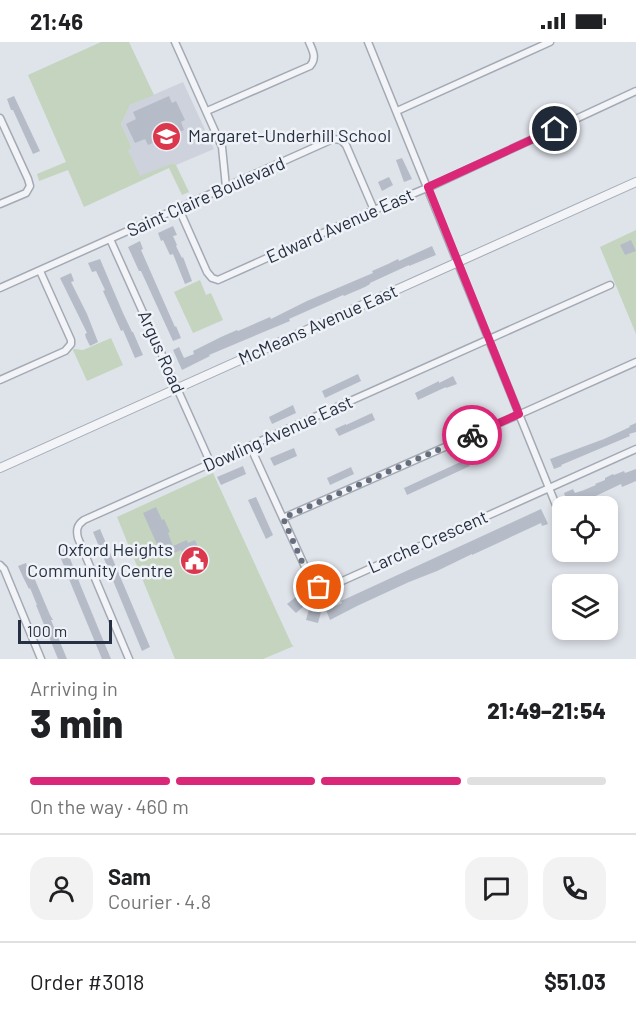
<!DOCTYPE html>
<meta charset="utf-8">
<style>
:root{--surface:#fff;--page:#f2f2f2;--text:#202124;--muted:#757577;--line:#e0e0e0;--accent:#db2777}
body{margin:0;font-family:Barlow,sans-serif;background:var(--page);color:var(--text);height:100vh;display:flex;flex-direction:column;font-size:22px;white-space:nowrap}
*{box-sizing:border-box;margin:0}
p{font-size:20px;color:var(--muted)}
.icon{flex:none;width:33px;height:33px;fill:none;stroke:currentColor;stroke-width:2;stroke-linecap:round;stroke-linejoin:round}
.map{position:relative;height:617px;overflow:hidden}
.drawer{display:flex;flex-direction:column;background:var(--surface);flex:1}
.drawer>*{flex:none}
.fabs{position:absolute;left:552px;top:454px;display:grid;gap:12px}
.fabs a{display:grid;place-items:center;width:66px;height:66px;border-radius:12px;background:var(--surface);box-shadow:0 3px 9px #0003;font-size:30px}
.scale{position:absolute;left:18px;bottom:15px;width:94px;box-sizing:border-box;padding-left:6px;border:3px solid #263042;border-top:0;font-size:16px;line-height:21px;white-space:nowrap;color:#263042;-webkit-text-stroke:4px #eff2f7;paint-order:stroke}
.pin{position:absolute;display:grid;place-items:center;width:51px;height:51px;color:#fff;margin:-26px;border:3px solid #fff;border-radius:50%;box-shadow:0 2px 6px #0007}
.courier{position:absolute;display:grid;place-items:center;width:60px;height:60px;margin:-30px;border:4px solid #db2777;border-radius:50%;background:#fff;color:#222;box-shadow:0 2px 8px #0007}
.headline em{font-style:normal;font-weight:800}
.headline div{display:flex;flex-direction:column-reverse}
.headline{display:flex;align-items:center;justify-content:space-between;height:102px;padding:0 30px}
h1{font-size:39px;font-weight:800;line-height:45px}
.bar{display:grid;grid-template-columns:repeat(4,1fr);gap:9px 6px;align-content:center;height:72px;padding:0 30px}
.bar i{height:8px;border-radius:4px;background:var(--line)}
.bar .on{background:var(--accent)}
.bar p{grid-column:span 4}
.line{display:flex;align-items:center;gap:15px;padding:0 30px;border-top:2px solid var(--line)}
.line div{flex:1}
.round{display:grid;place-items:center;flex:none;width:63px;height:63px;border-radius:18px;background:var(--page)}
.status{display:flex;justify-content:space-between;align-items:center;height:42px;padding:0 30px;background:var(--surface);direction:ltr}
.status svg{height:16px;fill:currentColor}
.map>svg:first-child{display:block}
.built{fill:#cdd2dc}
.green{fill:#c4d4bf}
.building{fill:#b6bcc7}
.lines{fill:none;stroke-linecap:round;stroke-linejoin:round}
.minor-casing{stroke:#a4aab4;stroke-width:9}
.tertiary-casing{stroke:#a4aab4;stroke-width:10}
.minor{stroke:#f2f4f8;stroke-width:6}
.tertiary{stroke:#f2f4f8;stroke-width:8}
.done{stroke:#676f7d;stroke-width:6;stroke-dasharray:0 10.8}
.route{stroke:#db2777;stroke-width:8}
.labels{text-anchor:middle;stroke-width:5;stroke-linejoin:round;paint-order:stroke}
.poi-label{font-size:18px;fill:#263042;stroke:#eff2f7;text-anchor:start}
.street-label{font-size:18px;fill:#263042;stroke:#eff2f7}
</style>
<div class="status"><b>21:46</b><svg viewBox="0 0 49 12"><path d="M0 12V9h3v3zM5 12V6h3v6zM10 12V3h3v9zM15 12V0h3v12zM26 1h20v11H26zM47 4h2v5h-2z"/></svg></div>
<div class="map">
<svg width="636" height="617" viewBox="0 0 636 617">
<rect width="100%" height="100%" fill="#dfe3ea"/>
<!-- built -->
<path class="built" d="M183 40 214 107 176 123 173 121 140 135 127 107 132 106 121 82 130 63Z"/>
<!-- green -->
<path class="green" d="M101 0H129L154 53 130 63 121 82 132 106 128 108 140 134 173 121 176 123 189 150 182 153 169 126 84 165 68 128 39 139 37 132 66 120 28 33Z
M636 188V292L600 205Z
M200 238 206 253 211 251 223 278 193 291 174 250Z
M111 296 123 323 87 339 73 308 74 307 83 308Z
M213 431 292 603 294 604 263 617H175L117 475Z"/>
<!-- building -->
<path class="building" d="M14 54 40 109 33 112 13 68H11L7 57Z
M169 54 172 61 176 59 185 78 181 80 184 88 148 103 145 97 135 101 126 82 136 77 133 70Z
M402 116 412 137 404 140 396 118Z
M389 135 393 143 382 149 378 140Z
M173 184 177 193 173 194 177 203 176 204 182 216 183 215 192 239 185 242 173 212 170 213 163 198 161 199 158 191Z
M631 198 636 209 625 213 620 203Z
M140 199 143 207 141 208 175 285 176 284 181 296 173 299 141 229H139L128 205Z
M432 204 436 213 409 224V223L370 241V242L365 245 344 254 343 253 289 277 290 279 209 313 210 314 182 328 173 308 179 305 184 316 194 312 193 309 221 295 237 288 238 289 270 275 271 277 307 259 373 231 372 229 388 222 398 217 399 219Z
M100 217 123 271 132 290H133L143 313 135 316 123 288 121 289 103 249 105 248 96 229 92 230 88 221Z
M71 231 74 239 71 240 87 272 98 300 90 304 86 296 85 292 87 291 60 236Z
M358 332 361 339 325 356 322 349Z
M453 334 457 342 446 346V345L418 358 415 351 439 339V341Z
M293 363 296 371 272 382 269 375Z
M372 371 375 378 339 394 335 387 346 382V383Z
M636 381V390L629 392 630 394 561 423 562 424 554 427 550 417 604 397 630 385 629 384Z
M294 406 297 414 274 424 270 416Z
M467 417 470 424 407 453 404 446Z
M243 424 246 432 221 443 217 435Z
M351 425 354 432 330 443 327 436Z
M636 427V439L622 445 621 442 579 462 580 463 569 465 564 451 573 447 575 451 584 448 596 443 595 442 605 438V436L613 432 614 433 624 429 625 431Z
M256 455 273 493 266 497 248 458Z
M156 465 162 478 164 477 170 490 168 491 173 504 187 498 188 501 195 498 198 505 183 512 181 508 163 516 143 471Z
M541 467 548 482 542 484 541 481 472 513V512L437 529 409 540 357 564 330 578 326 568 342 561 341 559Z
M100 487 150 605 142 609 93 490Z
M66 506 80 542 111 617H102L73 547 58 509Z
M26 521 31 534 33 533 50 573 53 578H51L67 617H58L36 563H37L30 546 29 547 23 535 18 524Z
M297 554 305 563 296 571 287 562Z
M309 567 321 570 318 581 306 578Z"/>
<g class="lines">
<defs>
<path id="minor" d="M175 0 222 105 226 145
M368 0 562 478
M207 69 310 24C317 16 313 9 309 0
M397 69 550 0
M0 76 28 137 30 144 26 151 0 162
M179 167 207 230 212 236 218 238 374 168 434 143 636 49
M110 197 211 422
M0 246 333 97 341 98 346 103 374 168
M0 338 65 309 71 302V298L40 229
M250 404 311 538 319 545H326L340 540 636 407
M283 476 527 369 636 320
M0 523 4 527 41 617
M129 617 78 496C76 488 77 483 84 478L610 243"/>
<path id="tertiary" d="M0 426 636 140"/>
</defs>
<!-- minor casing -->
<use href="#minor" class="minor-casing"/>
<!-- tertiary casing -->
<use href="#tertiary" class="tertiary-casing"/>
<!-- minor -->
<use href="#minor" class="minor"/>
<!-- tertiary -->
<use href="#tertiary" class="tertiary"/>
</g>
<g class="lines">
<!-- done -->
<path class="done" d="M319 545 310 538 283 476 472 393"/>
<!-- route -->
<path class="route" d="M472 393 519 372 428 145 555 87"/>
</g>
<!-- icons -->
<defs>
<symbol id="school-disc" viewBox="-11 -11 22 22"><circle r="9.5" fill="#db384d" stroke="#eff2f7"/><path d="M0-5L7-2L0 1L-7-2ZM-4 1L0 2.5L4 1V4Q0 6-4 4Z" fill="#fff"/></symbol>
<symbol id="civic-disc" viewBox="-11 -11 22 22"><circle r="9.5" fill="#db384d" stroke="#eff2f7"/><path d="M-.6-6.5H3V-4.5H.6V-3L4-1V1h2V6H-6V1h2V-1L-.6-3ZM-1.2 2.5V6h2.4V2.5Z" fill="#fff"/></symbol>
</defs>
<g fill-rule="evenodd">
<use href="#school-disc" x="150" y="78" width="33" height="33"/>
<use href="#civic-disc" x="178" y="502" width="33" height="33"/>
</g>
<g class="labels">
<!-- poi labels -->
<g class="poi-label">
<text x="188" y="100">Margaret-Underhill School</text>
<text x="173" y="514" text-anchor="end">Oxford Heights<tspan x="173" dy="21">Community Centre</tspan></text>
</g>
<!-- street labels -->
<g class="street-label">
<text transform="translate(206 155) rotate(-24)" y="6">Saint Claire Boulevard</text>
<text transform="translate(340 184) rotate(-24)" y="6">Edward Avenue East</text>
<text transform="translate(318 283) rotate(-24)" y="6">McMeans Avenue East</text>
<text transform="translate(161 310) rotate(66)" y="6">Argus Road</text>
<text transform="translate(278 392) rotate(-24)" y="6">Dowling Avenue East</text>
<text transform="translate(428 500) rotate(-24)" y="6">Larche Crescent</text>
</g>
</g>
</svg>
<div class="fabs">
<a><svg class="icon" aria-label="locate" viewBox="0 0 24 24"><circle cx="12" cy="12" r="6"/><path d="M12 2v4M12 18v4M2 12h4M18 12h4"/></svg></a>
<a><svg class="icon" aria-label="layers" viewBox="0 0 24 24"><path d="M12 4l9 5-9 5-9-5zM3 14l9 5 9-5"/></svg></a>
</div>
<div class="scale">100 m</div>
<div class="pin" style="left:319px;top:545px;background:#ea580c"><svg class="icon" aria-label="bag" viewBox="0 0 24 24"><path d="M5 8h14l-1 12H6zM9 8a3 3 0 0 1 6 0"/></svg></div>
<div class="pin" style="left:555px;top:87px;background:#1f2937"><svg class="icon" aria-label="home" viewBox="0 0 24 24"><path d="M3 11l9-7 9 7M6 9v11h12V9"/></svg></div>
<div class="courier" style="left:472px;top:393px"><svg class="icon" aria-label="bike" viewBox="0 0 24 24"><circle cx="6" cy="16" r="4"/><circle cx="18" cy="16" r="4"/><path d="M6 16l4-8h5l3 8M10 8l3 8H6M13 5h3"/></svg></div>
</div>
<section class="drawer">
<div class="headline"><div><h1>3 min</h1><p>Arriving in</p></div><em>21:49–21:54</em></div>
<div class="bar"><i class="on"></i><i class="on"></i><i class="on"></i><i></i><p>On the way · 460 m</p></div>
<div class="line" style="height:108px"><a class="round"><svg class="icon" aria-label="person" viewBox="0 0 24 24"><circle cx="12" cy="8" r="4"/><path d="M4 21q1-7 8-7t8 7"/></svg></a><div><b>Sam</b><p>Courier · 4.8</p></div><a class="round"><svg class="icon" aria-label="chat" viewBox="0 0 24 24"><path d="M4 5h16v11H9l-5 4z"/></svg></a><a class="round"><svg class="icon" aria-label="phone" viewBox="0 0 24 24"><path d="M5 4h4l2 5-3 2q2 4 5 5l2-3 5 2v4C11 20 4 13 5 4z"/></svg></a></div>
<div class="line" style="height:78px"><div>Order #3018</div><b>$51.03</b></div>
</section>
